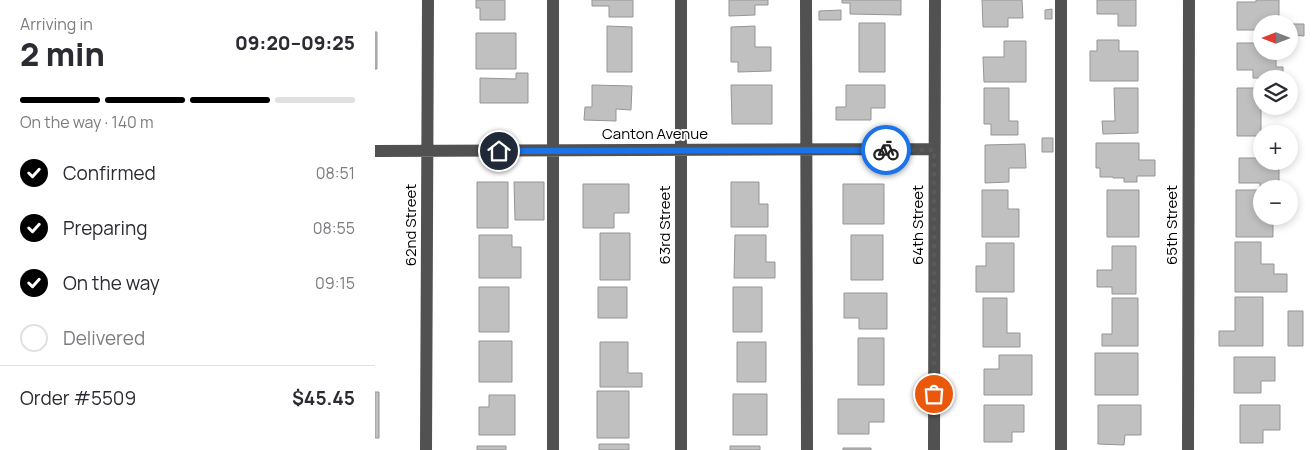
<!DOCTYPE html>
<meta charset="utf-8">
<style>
:root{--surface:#fff;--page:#f2f2f3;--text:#2b2b33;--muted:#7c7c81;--line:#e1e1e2;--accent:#000}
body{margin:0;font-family:Manrope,sans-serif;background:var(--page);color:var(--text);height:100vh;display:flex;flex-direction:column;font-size:19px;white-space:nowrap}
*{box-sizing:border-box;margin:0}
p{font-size:16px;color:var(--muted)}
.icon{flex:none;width:28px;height:28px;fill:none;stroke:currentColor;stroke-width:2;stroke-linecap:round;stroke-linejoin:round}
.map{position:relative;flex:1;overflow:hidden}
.drawer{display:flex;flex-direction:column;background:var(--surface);width:375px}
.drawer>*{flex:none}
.needle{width:32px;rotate:270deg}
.controls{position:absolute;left:878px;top:15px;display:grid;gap:10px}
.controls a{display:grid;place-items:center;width:45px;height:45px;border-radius:50%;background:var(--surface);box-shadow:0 2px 8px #0003;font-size:25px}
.pin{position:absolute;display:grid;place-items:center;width:42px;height:42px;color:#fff;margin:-21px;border:2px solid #fff;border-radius:50%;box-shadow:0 1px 5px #0007}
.courier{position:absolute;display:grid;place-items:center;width:50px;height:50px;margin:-25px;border:4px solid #1a73e8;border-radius:50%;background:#fff;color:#222;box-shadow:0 1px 6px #0007}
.overview em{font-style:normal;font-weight:800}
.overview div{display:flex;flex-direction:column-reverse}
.overview{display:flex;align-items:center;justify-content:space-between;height:85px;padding:0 20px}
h1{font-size:32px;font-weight:800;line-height:38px}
.bar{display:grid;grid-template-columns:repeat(4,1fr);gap:8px 5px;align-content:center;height:60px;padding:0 20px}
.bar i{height:6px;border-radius:4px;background:var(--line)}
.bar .active{background:var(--accent)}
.bar p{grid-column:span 4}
.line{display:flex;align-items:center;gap:12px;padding:0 20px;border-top:1px solid var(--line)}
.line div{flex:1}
ol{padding:0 20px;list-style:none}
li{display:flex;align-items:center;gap:15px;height:55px}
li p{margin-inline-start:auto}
li .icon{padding:5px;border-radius:50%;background:var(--accent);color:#fff;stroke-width:4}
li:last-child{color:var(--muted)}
li i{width:28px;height:28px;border:2px solid var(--line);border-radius:50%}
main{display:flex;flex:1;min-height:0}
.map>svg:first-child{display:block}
.building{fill:#c0c0c0;stroke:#959595}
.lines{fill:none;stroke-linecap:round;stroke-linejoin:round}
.minor{stroke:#515151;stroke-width:12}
.done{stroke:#595959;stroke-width:5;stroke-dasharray:0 9}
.route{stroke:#1a73e8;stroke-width:6}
.labels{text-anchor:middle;stroke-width:4;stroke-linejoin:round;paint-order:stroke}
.street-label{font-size:15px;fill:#000;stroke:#fff}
</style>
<main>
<section class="drawer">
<div class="overview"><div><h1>2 min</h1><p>Arriving in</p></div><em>09:20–09:25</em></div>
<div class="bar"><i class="active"></i><i class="active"></i><i class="active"></i><i></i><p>On the way · 140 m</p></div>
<ol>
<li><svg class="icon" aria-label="check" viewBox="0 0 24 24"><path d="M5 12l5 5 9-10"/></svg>Confirmed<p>08:51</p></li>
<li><svg class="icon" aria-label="check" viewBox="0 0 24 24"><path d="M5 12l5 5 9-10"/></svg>Preparing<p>08:55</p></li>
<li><svg class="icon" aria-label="check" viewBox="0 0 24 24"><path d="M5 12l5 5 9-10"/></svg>On the way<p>09:15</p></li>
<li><i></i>Delivered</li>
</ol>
<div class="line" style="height:65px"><div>Order #5509</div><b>$45.45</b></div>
</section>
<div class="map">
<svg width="938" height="450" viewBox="0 0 938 450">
<rect width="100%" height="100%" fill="#fff"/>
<!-- building -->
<path class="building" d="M101 0H130V20H105V8H101Z
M217 0H258V17H234V6H217Z
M354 0H393V5H380V15L354 16Z
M467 0H526V15L475 14V3H467Z
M607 0H647L648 18H633V27H608Z
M722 0H761V26H743V14H722Z
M881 0H904V24H886V30H862V2H881Z
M677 9V19H670V10Z
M466 10V20H444V11Z
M484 23H510V72H484Z
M918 24H929V36L917 35Z
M232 26 257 27V72H232Z
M380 26V47H396V71L363 72V62H356V27Z
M0 32H2V69H0Z
M101 33H141V69H101Z
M722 40H744V51H763V81H715V51H722Z
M629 41H651V82H609L608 57H629Z
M862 43H886V51H901V67H908V78H878V70H862Z
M141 73H153V103H105V78L141 79Z
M217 85 257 86 256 110 241 109V121L209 120 210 107H217Z
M356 85H397V124H357Z
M471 85H510V108H496V120H461V107H471Z
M609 88H634V121H643V135H616V124H609Z
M739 88H763V133L728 134 727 121H740Z
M862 88H886V136H862Z
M667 138H678V152H667Z
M721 143H764V160H780V176H762V182H749V178H738V177H725V168H721Z
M650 144 651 168H634V182L610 183V145Z
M884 144H886V161H904V188H885V183H864V158H884Z
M102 182H133V228H102Z
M139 182H169V220H140Z
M356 182H384V204H393V227H356Z
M208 184H254V213H239V228H208Z
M468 184H509V224H468Z
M607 190H633V209H644V237H607Z
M732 190H764V237H732Z
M861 190H886V216H898V237H861Z
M225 233H255V280H225Z
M104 235H137V247H146V278H104Z
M360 235H391V262H400V278H359Z
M476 235H508V280H476Z
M860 242H886V264H899V274H912V292H860Z
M611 243H639V292H601V266H611Z
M737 246H761V294H737V287H722V270H737Z
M104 287H134V332H104Z
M223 287H252V318H223Z
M358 287H387V332H358Z
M469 293H512V329H484V318H469Z
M860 297H888V346H844V331H860Z
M608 298H632V333H645V347H608Z
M737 298H763V346H727V334H737Z
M913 311H928V346H913Z
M483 338H509V385H483Z
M104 341H137V382H104Z
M225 342H253V373H267V387H225Z
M362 342H391V382H362Z
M720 353H763V395H720Z
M624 355H657V395H609V369H624Z
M859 357H900V381H886V393H859Z
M222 391H254V438H222Z
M0 392H4V438H0Z
M358 394H392V435H358Z
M114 395H140V435H104V407H114Z
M463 399H509V422H494V434H463Z
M609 405H649V432H637V442H609Z
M723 405H766V435H750L749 445 723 444Z
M865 405H905V430H888V443H865Z
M224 444H254V450H224Z
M102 446H131V450H102Z
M355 446H385V450H355Z
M468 448H496V450H468Z"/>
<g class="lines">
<!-- minor -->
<path class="minor" d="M178 0V450
M431 0 432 450
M686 0V450
M0 151 559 149
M51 450 53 0
M306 450V0
M559 450 560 0
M813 450 814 0"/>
</g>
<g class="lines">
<!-- done -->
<path class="done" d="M511 150H559V394"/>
<!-- route -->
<path class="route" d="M124 151 511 150"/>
</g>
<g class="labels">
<!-- street labels -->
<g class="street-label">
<text x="280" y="139">Canton Avenue</text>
<text transform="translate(36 225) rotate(-90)" y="5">62nd Street</text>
<text transform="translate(290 225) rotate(-90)" y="5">63rd Street</text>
<text transform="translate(543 225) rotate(-90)" y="5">64th Street</text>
<text transform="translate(797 225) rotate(-90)" y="5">65th Street</text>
</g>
</g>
</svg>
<div class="controls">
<a><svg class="needle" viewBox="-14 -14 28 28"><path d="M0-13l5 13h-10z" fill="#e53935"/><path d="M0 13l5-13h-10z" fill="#7c7c81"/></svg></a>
<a><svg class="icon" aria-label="layers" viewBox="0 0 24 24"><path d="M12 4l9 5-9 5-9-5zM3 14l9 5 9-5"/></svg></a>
<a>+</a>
<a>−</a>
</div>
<div class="pin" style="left:559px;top:394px;background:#ea580c"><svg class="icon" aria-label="bag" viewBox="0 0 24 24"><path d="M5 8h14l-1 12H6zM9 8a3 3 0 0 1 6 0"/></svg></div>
<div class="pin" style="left:124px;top:151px;background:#1f2937"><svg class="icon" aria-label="home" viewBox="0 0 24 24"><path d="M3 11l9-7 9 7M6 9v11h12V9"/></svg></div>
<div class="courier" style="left:511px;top:150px"><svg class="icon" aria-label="bike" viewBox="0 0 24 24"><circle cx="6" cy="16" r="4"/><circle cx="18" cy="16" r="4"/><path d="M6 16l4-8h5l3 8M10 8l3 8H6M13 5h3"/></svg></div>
</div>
</main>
